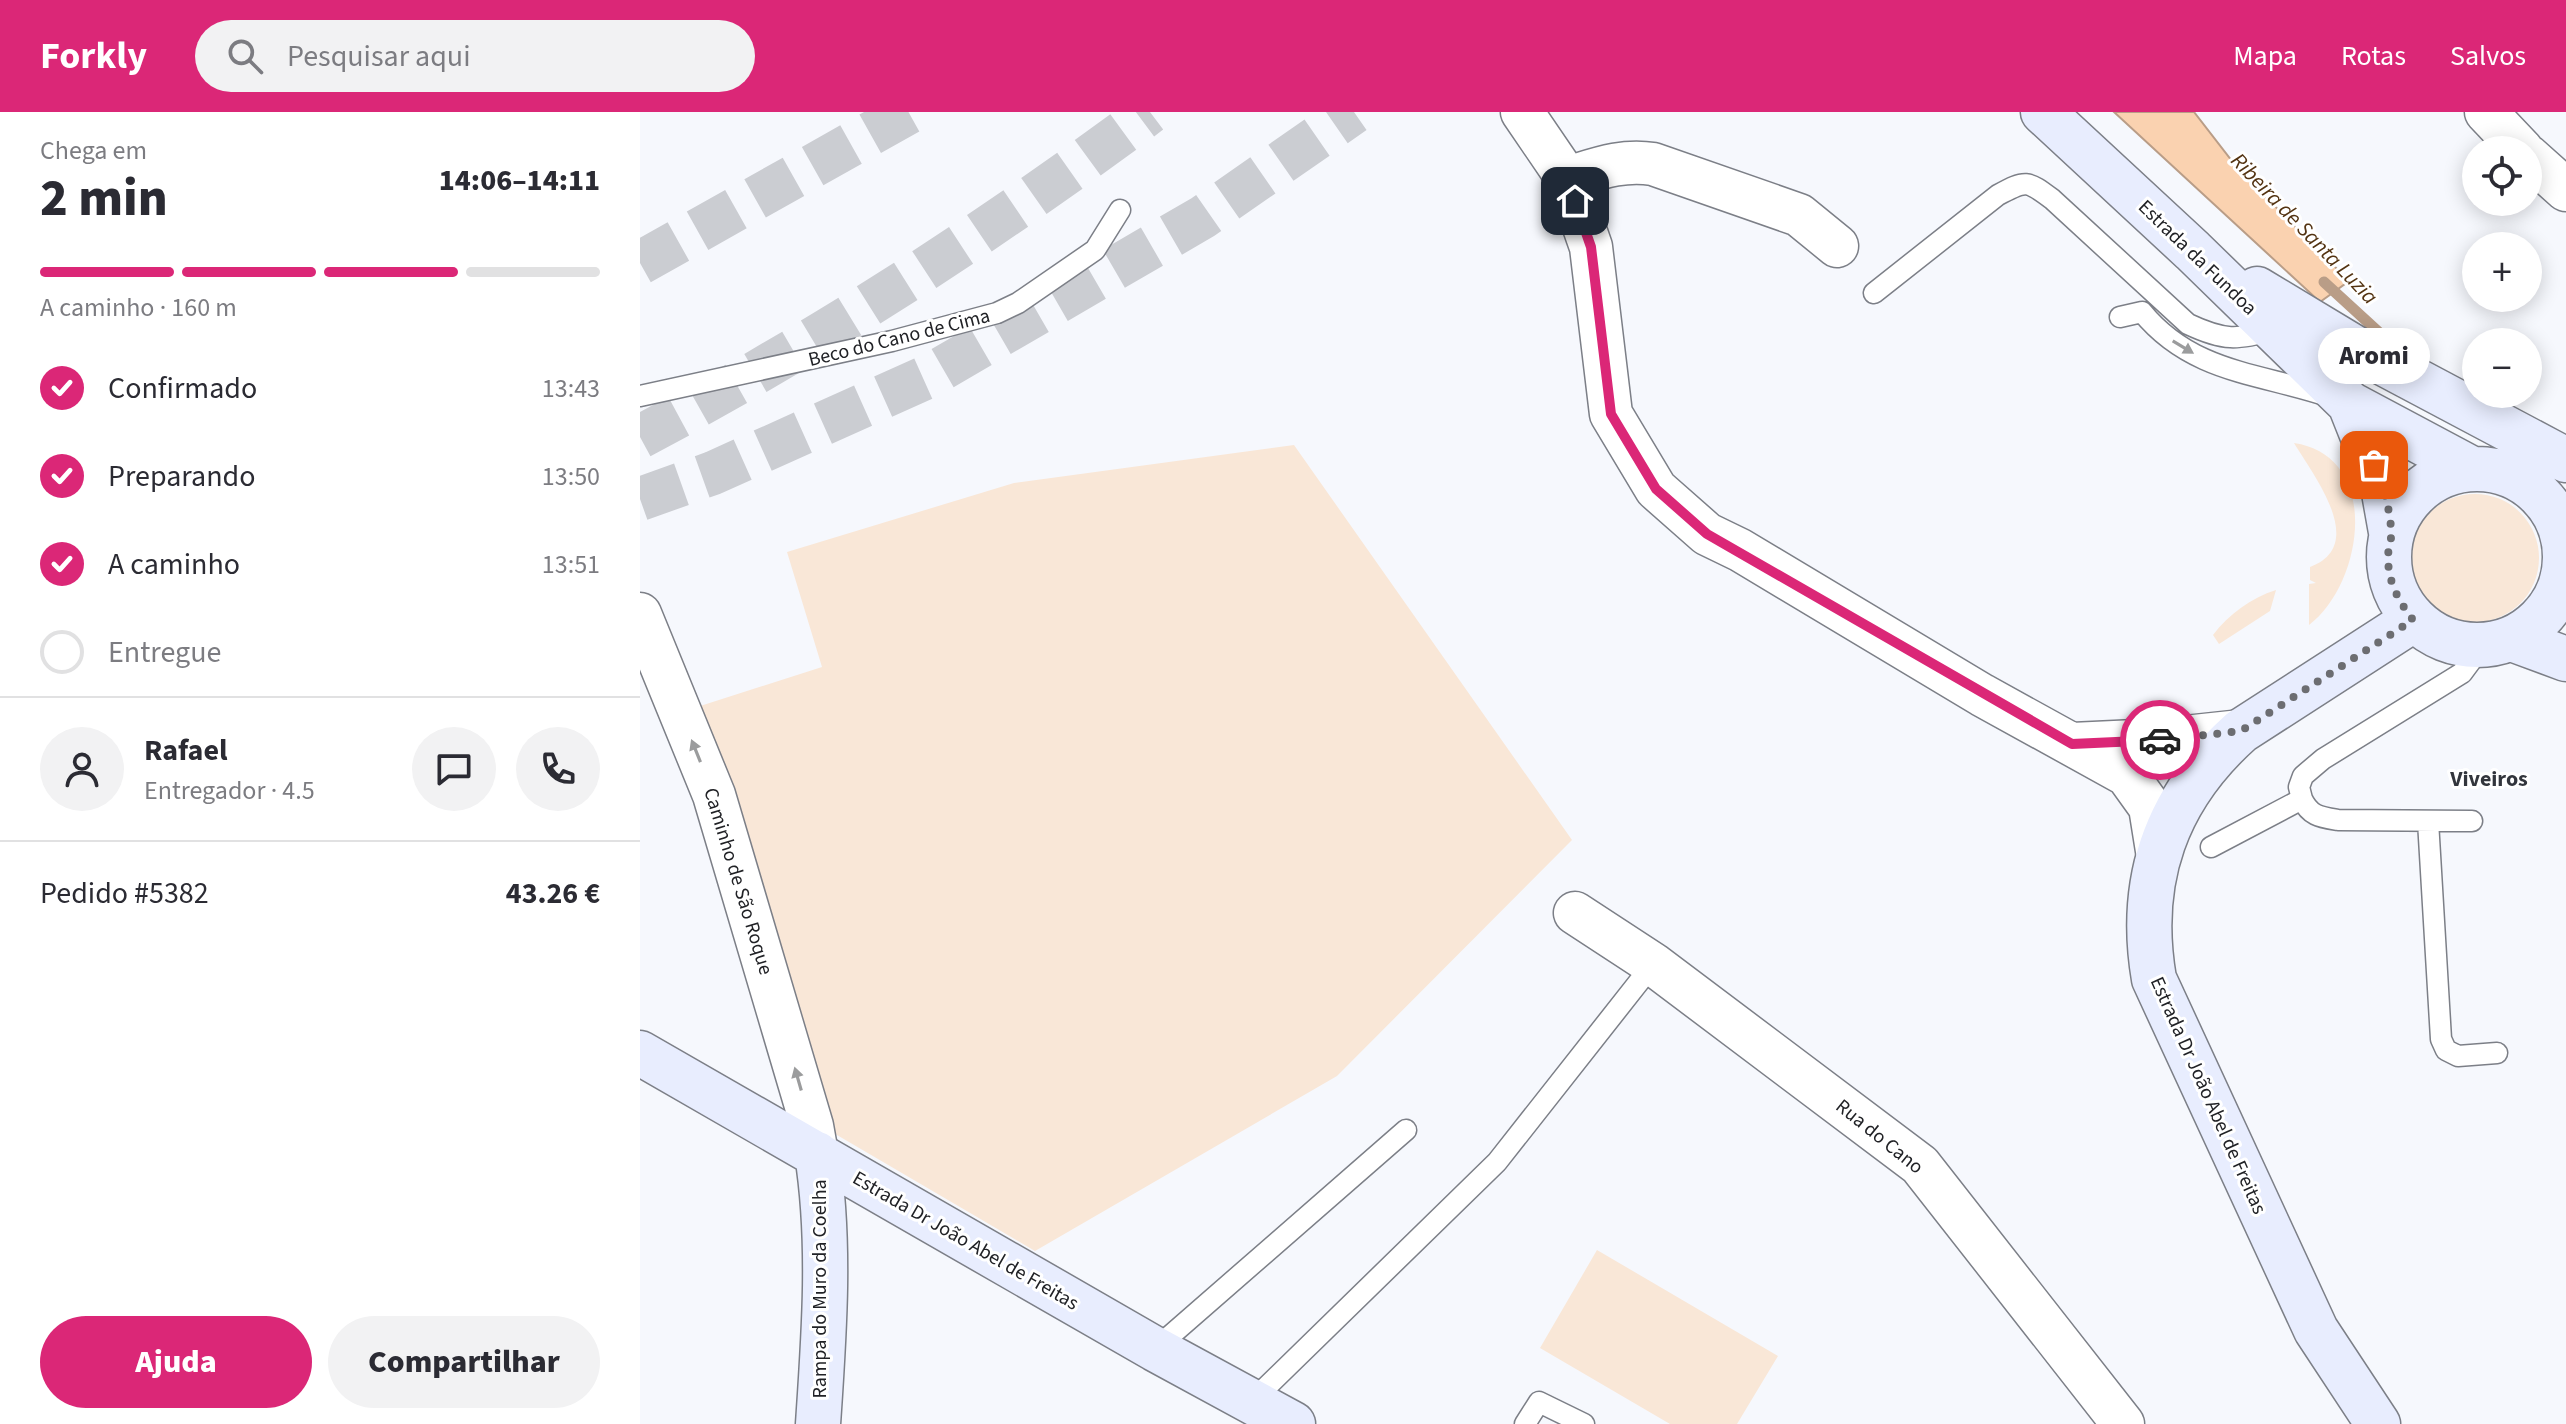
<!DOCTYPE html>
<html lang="pt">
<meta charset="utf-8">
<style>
:root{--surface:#fff;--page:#f2f2f3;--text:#2b2b33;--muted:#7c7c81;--line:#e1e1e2;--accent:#db2777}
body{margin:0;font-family:"Source Sans 3",sans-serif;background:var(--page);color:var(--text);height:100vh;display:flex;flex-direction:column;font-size:30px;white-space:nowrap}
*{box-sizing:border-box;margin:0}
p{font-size:26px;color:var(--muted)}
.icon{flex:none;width:44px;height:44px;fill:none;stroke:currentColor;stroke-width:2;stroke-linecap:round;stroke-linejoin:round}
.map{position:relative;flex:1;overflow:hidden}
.sheet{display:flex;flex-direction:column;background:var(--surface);width:640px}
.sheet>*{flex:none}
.tools{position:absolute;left:1822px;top:24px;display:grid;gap:16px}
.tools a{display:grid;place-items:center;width:80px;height:80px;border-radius:50%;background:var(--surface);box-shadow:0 4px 20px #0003;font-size:40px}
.pin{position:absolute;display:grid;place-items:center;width:68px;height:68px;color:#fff;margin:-34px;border-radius:16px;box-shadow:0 4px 12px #0006}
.courier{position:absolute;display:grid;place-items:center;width:80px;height:80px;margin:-40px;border:6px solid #db2777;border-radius:50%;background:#fff;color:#222;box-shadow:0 2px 10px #0007}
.bubble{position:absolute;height:56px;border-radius:28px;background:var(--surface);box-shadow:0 4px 20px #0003;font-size:26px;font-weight:800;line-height:56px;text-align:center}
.head em{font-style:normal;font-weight:800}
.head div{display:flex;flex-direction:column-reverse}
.head{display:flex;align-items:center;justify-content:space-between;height:136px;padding:0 40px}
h1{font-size:52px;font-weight:800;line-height:60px}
.bar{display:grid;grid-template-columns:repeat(4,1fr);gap:12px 8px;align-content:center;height:96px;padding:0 40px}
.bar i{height:10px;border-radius:6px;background:var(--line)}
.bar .current{background:var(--accent)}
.bar p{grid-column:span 4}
.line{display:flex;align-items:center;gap:20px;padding:0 40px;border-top:2px solid var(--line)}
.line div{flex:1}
.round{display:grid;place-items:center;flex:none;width:84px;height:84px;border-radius:42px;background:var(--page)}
ol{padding:0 40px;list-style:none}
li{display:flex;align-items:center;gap:24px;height:88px}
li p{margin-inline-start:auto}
li .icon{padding:8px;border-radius:50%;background:var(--accent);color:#fff;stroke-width:4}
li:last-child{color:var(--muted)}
li i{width:44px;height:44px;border:4px solid var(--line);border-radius:50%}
.button{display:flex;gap:16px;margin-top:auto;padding:16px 40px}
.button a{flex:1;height:92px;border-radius:48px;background:var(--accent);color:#fff;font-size:32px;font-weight:800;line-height:92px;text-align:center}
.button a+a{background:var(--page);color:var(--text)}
header{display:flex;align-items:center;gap:48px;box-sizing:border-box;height:112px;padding:0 40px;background:var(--accent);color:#fff}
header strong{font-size:38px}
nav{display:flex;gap:44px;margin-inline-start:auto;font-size:28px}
.search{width:560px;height:72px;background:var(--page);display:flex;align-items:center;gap:20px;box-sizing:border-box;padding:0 28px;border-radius:44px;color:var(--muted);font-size:30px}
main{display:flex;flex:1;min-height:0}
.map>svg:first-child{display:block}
.green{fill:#f9e7d7}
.water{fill:#fad2b0;stroke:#b99d87;stroke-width:2}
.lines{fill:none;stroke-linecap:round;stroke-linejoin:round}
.stream{stroke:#b99d87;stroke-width:11}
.highway-tunnel{stroke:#cbcdd2;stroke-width:44;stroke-dasharray:44 22;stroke-linecap:butt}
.lane-casing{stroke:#7c7f87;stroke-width:23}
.street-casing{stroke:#7c7f87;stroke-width:45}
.secondary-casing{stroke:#7c7f87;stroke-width:47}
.lane{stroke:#fff;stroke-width:20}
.street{stroke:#fff;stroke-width:42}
.secondary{stroke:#e8edfe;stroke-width:44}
.oneway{fill:#9b9c9d}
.done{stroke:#6c6d71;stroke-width:8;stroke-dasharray:0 14.4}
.route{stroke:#db2777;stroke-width:10}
.labels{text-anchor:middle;stroke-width:6;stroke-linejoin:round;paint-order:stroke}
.street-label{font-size:20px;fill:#212226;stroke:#fff}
.water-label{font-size:22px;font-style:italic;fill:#533312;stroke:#fff}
.neighbourhood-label{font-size:22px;font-weight:bold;fill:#32353c;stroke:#fff}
</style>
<header>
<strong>Forkly</strong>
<div class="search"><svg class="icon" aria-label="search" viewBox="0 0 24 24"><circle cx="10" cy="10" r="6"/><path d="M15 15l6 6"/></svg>Pesquisar aqui</div>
<nav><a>Mapa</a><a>Rotas</a><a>Salvos</a></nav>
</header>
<main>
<section class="sheet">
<div class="head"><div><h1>2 min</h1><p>Chega em</p></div><em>14:06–14:11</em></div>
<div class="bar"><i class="current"></i><i class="current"></i><i class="current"></i><i></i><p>A caminho · 160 m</p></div>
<ol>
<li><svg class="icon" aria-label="check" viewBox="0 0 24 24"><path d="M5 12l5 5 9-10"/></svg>Confirmado<p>13:43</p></li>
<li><svg class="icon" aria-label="check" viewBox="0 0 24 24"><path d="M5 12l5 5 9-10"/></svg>Preparando<p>13:50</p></li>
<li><svg class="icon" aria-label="check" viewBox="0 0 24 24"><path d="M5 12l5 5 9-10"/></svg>A caminho<p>13:51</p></li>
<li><i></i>Entregue</li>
</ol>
<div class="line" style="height:144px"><a class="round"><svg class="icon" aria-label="person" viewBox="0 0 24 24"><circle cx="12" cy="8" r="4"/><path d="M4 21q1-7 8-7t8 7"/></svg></a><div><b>Rafael</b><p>Entregador · 4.5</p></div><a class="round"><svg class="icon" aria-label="chat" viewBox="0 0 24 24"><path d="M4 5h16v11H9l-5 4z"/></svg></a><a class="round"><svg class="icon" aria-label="phone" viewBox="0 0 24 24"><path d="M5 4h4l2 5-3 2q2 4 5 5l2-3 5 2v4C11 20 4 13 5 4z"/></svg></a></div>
<div class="line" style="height:104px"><div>Pedido #5382</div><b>43.26 €</b></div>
<div class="button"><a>Ajuda</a><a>Compartilhar</a></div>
</section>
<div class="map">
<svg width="1926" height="1312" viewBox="0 0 1926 1312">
<rect width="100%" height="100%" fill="#f6f8fd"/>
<!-- green -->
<path class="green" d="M1654 331C1742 344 1724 471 1669 513V472L1676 471 1670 468V455C1729 433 1673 363 1654 331Z
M654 333 932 728 697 964 395 1139 185 1016 54 596 182 555 147 440 374 371Z
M1771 446a64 64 0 1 1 128 0a64 64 0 1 1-128 0Z
M1636 478 1630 499 1579 532 1573 523C1589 502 1611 486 1636 478Z
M957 1138 1138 1244 1097 1312H1030L900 1236Z"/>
<!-- water -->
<path class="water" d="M1474 0H1554L1599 58 1709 169 1680 190Z"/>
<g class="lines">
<!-- stream -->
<path class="stream" d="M1684 170 1756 236"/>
<!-- highway-tunnel -->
<path class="highway-tunnel" d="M0 151 269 0
M0 325C178 230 349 121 510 0
M0 387 73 361 289 264 563 105 714 0"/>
<defs>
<path id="lane" d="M1234 181 1358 83C1386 68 1387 68 1412 87L1548 212C1584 229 1597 228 1634 218
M1480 205 1502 200C1552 261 1619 261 1688 284
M0 284 252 229 357 201 378 191 455 138 480 98
M1662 687C1670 704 1680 705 1698 708L1832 709
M1788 709 1801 927 1806 938 1818 944 1857 941
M1571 735 1662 687 1659 675 1663 664 1683 647 1822 561 1842 534
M515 1237 766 1018
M611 1290 857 1050 1013 852
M885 1312 899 1290 944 1312"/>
<path id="street" d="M882 0 927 66 951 135 971 302 1016 377 1067 422 1100 438 1342 583 1487 663 1510 695 1518 745
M1846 0 1882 38
M1888 44 1926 78
M927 66C957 57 982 47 1013 52L1159 103 1197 134
M0 502 74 683 172 1014 177 1042
M1432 632 1517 628 1601 619
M935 801 1013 852 1280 1053 1483 1312"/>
<path id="secondary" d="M1403 0 1553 139 1710 292 1830 356
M1617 177 1715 236 1926 348
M1710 292 1743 375 1751 420
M1749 445a88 88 0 1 1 176 0a88 88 0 1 1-176 0Z
M1872 527 1926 547
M0 941 515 1237 653 1312
M177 1042C191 1130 184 1224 178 1312
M1738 1312 1676 1218 1514 867C1497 768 1526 686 1601 619L1773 508"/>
</defs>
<!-- lane casing -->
<use href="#lane" class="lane-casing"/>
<!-- street casing -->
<use href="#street" class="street-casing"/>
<!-- secondary casing -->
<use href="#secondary" class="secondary-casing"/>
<!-- lane -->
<use href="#lane" class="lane"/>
<!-- street -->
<use href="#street" class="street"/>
<!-- secondary -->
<use href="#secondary" class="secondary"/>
</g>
<!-- one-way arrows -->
<defs><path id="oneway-solid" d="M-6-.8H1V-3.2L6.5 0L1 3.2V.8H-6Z" transform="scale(2)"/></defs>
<g class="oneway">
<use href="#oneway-solid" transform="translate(1543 235) rotate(31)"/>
<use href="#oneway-solid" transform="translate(56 639) rotate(-112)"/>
<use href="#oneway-solid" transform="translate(158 967) rotate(-106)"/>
</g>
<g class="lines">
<!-- done -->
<path class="done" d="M1520 628 1601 619 1773 508C1758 488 1748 470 1748 445 1748 436 1752 428 1751 420 1751 398 1742 373 1734 353"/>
<!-- route -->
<path class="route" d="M935 89 951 135 971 302 1016 377 1067 422 1432 632 1520 628"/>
</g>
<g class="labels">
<!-- street labels -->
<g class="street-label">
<text transform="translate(1558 145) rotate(44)" y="7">Estrada da Fundoa</text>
<text transform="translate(259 225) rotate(-14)" y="7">Beco do Cano de Cima</text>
<text transform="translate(99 769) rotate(73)" y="7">Caminho de São Roque</text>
<text transform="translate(1569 983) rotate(66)" y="7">Estrada Dr João Abel de Freitas</text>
<text transform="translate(1240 1024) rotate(39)" y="7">Rua do Cano</text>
<text transform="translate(326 1128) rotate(30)" y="7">Estrada Dr João Abel de Freitas</text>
<text transform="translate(179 1177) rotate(-90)" y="7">Rampa do Muro da Coelha</text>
</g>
<!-- water labels -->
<g class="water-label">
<text transform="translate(1665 116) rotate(46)" y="8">Ribeira de Santa Luzia</text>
</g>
<!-- neighbourhood labels -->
<g class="neighbourhood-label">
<text x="1849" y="674">Viveiros</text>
</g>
</g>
</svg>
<div class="tools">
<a><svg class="icon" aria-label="locate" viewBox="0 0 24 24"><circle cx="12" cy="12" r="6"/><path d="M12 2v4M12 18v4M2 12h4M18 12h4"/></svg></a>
<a>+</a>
<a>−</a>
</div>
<div class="pin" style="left:1734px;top:353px;background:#ea580c"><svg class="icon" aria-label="bag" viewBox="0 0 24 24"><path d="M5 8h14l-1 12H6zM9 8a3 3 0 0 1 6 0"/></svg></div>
<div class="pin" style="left:935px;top:89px;background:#1f2937"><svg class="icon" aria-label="home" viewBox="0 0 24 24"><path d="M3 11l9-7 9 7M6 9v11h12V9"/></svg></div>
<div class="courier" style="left:1520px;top:628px"><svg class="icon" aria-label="car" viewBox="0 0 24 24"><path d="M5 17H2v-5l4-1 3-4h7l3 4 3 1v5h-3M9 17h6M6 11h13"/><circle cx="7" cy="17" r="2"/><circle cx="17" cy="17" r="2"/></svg></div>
<div class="bubble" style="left:1678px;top:216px;width:112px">Aromi</div>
</div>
</main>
